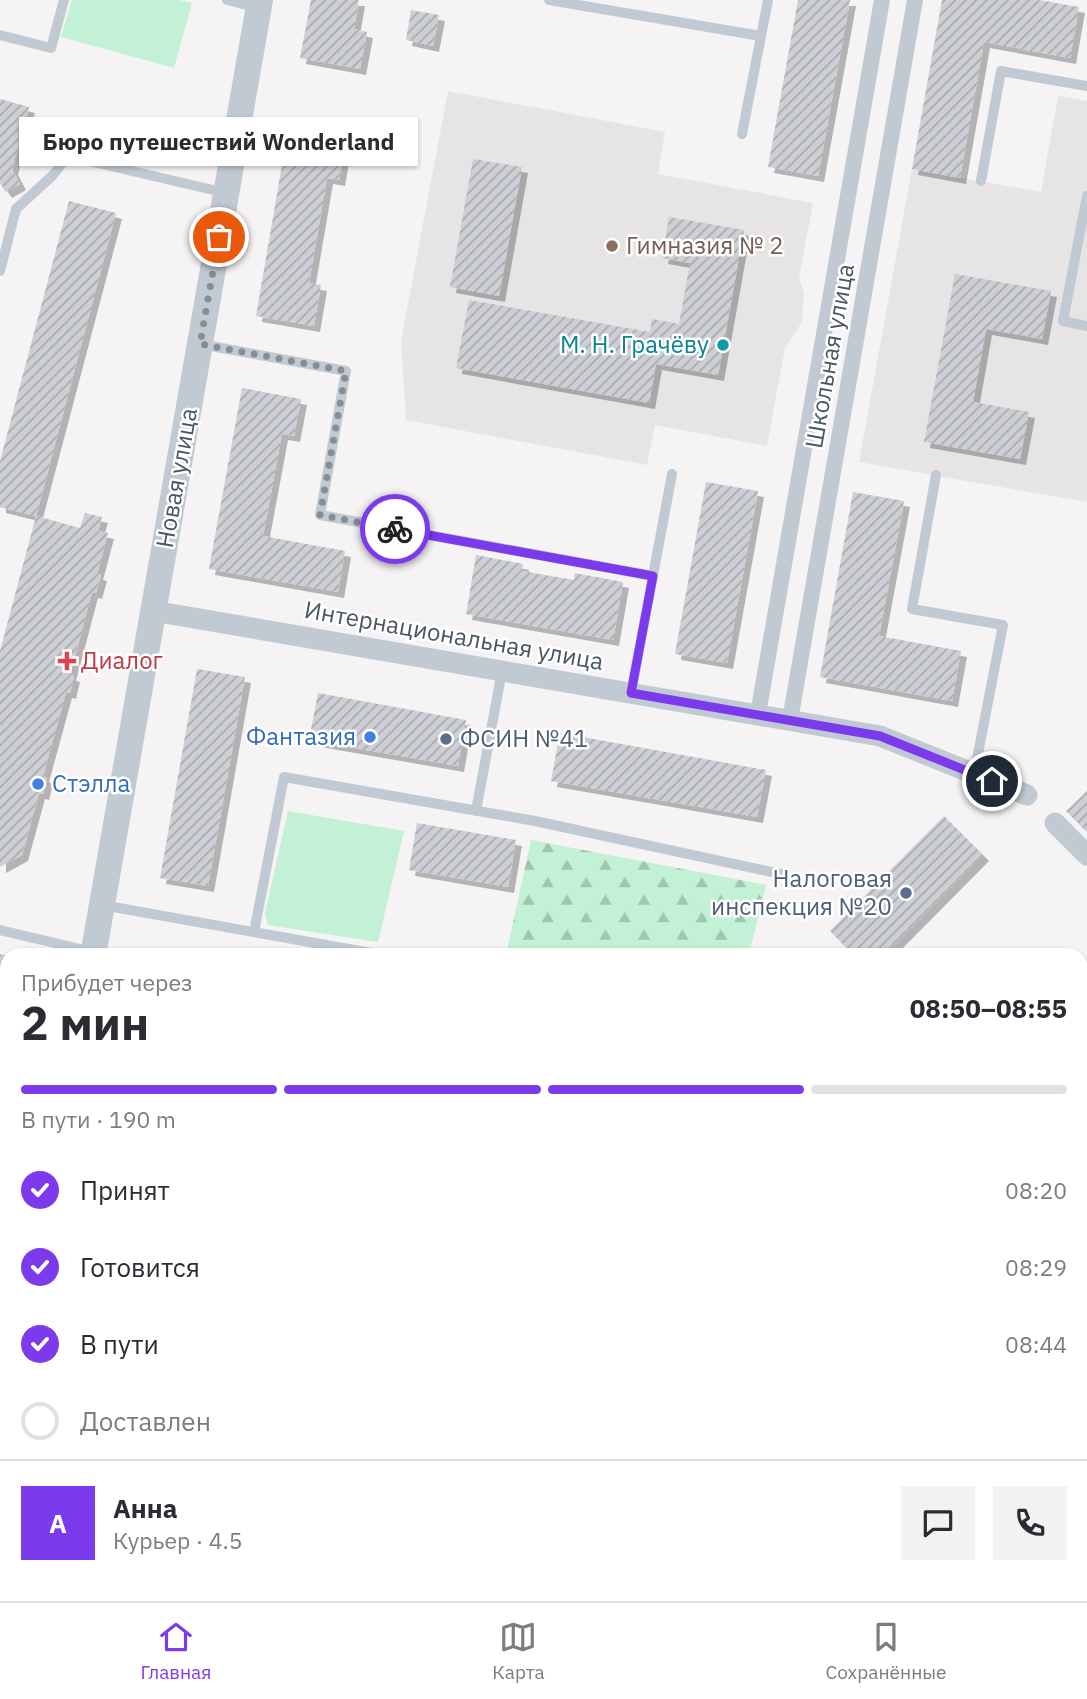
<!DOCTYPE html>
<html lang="ru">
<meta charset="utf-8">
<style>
:root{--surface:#fff;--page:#f2f2f3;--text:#2b2b33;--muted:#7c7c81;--line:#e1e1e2;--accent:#7c3aed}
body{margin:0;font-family:"IBM Plex Sans",sans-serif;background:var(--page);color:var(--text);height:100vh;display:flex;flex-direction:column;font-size:26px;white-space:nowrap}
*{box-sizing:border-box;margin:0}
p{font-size:23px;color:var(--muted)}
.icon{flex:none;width:38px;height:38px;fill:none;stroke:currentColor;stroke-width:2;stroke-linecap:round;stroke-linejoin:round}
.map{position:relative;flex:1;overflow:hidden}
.side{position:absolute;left:0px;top:948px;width:1088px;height:653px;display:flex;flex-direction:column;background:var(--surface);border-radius:21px 21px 0 0;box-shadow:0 2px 5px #0004}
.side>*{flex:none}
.pin{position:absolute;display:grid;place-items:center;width:60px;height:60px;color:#fff;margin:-30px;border:4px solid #fff;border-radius:50%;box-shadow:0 2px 7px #0007}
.courier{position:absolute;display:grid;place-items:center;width:70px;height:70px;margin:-35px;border:5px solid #7c3aed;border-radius:50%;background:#fff;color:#222;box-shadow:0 2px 9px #0007}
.bubble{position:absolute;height:49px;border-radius:0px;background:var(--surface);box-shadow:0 2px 5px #0004;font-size:23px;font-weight:700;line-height:49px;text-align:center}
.head em{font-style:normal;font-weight:700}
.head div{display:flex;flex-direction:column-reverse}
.head{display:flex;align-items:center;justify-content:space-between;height:119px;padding:0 21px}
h1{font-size:46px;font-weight:700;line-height:52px}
.bar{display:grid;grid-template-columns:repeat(4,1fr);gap:10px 7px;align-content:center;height:84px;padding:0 21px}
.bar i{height:9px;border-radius:5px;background:var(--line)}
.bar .active{background:var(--accent)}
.bar p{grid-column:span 4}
.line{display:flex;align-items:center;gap:18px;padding:0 21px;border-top:2px solid var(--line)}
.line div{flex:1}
.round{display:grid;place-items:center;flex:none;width:74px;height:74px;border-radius:0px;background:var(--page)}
ol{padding:0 21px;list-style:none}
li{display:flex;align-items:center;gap:21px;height:77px}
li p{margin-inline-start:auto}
li .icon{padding:7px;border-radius:50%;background:var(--accent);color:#fff;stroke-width:4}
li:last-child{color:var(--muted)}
li i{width:38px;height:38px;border:4px solid var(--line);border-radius:50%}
.menu{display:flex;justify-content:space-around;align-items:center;height:98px;border-top:2px solid var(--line);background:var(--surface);font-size:19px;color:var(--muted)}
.menu a{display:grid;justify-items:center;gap:4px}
.menu .active{color:var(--accent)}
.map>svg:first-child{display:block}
.education{fill:#e6e4e5}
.forest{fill:url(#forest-firs)}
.park{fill:#c3f1d5}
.building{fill:url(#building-hatch);filter:url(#shadow)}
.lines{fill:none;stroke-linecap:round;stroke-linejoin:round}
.service{stroke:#c1cad2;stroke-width:10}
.pedestrian{stroke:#c1cad2;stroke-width:16}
.minor{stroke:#c1cad2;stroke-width:21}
.tertiary{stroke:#c1cad2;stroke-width:26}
.done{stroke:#868d94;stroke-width:7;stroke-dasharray:0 12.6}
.route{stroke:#7c3aed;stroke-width:9}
.education-dot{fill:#8d6e63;stroke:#fff;stroke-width:2.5}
.culture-dot{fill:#0f9aa8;stroke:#fff;stroke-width:2.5}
.health-dot{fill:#e0444e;stroke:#fff;stroke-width:2.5}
.shop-dot{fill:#3f7fe0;stroke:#fff;stroke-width:2.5}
.service-dot{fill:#5c6f8a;stroke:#fff;stroke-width:2.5}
.labels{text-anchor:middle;stroke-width:5;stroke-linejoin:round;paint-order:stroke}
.education-label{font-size:24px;fill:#785e54;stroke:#fff;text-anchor:start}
.culture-label{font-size:24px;fill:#0d838f;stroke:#fff;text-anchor:end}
.street-label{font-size:24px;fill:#4a5661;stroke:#fff}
.health-label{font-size:24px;fill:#be3a42;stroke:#fff;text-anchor:start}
.shop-label{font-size:24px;fill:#366cbe;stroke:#fff;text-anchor:end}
.service-label{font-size:24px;fill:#4e5e75;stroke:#fff;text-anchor:start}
</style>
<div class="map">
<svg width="1087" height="1601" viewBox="0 0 1087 1601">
<defs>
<pattern id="forest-firs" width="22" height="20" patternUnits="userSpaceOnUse" patternTransform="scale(1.75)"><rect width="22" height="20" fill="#c3f1d5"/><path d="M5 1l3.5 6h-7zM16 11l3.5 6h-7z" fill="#a0c6b0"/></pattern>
<pattern id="building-hatch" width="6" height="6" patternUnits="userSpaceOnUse" patternTransform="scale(1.75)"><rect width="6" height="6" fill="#cdcfd5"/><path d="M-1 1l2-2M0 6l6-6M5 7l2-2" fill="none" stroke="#a8abb0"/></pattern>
<filter id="shadow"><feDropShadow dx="6" dy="6" stdDeviation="0" flood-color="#0004"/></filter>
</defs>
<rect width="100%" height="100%" fill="#f5f3f3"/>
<!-- education -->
<path class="education" d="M448 91 665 132 658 174 813 203 799 278 804 293 802 322 785 348 767 446 655 425 647 465 406 420 401 341Z
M1058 96 1087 101V502L859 462 912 169 1041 192Z"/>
<!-- forest -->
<path class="forest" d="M531 840 766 885 749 955H506Z"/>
<!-- park -->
<path class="park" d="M72 0H179L192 3 174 68 61 37Z
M288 811 404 831 378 942 268 925 265 913Z"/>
<!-- building -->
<path class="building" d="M311 0H359L354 29 367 32 360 69 300 58Z
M798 0H850L818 176 768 167Z
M942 0H1039L1079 7 1070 58 984 42 960 178 912 169Z
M411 10 439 15 433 46 406 40Z
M0 99 29 107 12 169 20 184 6 192 0 183Z
M288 130 346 140 339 180 327 178 309 283 321 285 314 326 256 316Z
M473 159 522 167 499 296 450 287Z
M69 201 116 213 36 516 80 528 85 513 102 517 98 531 108 533 97 574 101 575 96 593 92 592 70 675 74 676 70 693 66 692 43 776 47 778 43 794 39 793 22 855 0 867V651L36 516 0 507V461Z
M669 217 744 230 718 375 656 364 649 403 456 368 469 300 650 332 652 319 679 324 690 263 662 258Z
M955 274 1051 291 1042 339 986 329 973 402 1029 412 1020 459 924 442Z
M242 388 301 399 294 436 282 434 263 536 345 551 338 592 209 569Z
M706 482 758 491 727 663 675 654Z
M853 492 904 501 879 636 961 651 952 701 820 677Z
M476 555 523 564 522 571 574 580 575 573 623 582 613 640 466 614Z
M197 669 245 677 208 886 160 878Z
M318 693 466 720 458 766 309 740Z
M560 733 766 770 757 817 551 781Z
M1087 791V832L1066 811Z
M944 816 983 855 883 956H854L830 931Z
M417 823 516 840 508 887 409 870Z
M142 950 164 954V956H140Z
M0 954 7 956V989L1 1013Z
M1082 1046 1087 1051V1123L1082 1118Z
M644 1594H718L711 1601H637Z"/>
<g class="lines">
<!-- service -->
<path class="service" d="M227 0 259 8
M549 0 761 36
M0 35 51 48 64 0
M742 134 768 0
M981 181 1001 71 1087 86
M1087 196 1063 321 1087 326
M0 271 16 209 52 176 68 156 226 193
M200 344 346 371 320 515 653 576
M936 475 912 609 1003 625 974 774
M631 693 672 474
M476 811 502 671
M102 905 388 956
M0 930 93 952
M254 932 284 777 535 821 781 874
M1082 1168 1087 1173
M1082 1334 1087 1337
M0 1357 7 1359
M1082 1463 1087 1445
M127 1601 128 1594
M1039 1601 1041 1594"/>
<!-- pedestrian -->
<path class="pedestrian" d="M758 714 882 0
M790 720 915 0"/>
<!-- minor -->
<path class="minor" d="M153 611 880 736 1027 795
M1055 823 1087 855
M1082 1315 1087 1310
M801 1601 808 1594"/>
<!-- tertiary -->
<path class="tertiary" d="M93 956 260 0
M0 1485 7 1445"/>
</g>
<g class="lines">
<!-- done -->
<path class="done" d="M219 237 200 344 346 371 320 515 395 529"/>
<!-- route -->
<path class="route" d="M395 529 653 576 631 693 880 736 992 781"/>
</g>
<!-- markers -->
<circle class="education-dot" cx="612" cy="246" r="7"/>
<circle class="culture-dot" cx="723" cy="345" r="7"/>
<path class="health-dot" d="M63.5 650.5h7v7h7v7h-7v7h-7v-7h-7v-7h7z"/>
<g class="shop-dot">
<circle cx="370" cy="737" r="7"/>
<circle cx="38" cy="784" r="7"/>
</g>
<g class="service-dot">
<circle cx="446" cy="739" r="7"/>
<circle cx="906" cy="893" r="7"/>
</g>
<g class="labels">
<!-- education labels -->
<g class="education-label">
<text x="626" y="254">Гимназия № 2</text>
</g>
<!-- culture labels -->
<g class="culture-label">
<text x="709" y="353">М. Н. Грачёву</text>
</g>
<!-- street labels -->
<g class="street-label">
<text transform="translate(830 356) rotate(-80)" y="8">Школьная улица</text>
<text transform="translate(177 478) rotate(-80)" y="8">Новая улица</text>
<text transform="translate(454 636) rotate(10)" y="8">Интернациональная улица</text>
</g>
<!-- health labels -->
<g class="health-label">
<text x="81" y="669">Диалог</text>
</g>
<!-- shop labels -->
<g class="shop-label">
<text x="356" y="745">Фантазия</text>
<text x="52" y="792" text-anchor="start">Стэлла</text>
</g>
<!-- service labels -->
<g class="service-label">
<text x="460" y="747">ФСИН №41</text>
<text x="892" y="887" text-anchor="end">Налоговая<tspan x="892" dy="28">инспекция №20</tspan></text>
</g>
</g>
</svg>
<div class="pin" style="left:219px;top:237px;background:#ea580c"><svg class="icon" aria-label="bag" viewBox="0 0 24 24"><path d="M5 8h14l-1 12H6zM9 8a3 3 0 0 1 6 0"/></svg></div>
<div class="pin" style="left:992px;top:781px;background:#1f2937"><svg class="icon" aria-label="home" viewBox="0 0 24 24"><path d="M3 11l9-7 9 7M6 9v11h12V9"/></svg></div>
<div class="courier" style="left:395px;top:529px"><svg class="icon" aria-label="bike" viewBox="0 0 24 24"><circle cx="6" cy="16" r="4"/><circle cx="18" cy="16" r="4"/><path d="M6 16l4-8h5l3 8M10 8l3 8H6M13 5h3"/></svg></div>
<div class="bubble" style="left:19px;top:117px;width:399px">Бюро путешествий Wonderland</div>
<section class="side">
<div class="head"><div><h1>2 мин</h1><p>Прибудет через</p></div><em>08:50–08:55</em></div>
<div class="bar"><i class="active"></i><i class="active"></i><i class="active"></i><i></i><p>В пути · 190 m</p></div>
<ol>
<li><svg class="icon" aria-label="check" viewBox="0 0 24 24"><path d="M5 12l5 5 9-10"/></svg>Принят<p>08:20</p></li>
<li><svg class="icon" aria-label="check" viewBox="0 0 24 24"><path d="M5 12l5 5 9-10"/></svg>Готовится<p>08:29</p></li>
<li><svg class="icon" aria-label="check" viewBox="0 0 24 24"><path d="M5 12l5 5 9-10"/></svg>В пути<p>08:44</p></li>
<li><i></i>Доставлен</li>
</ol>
<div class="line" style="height:126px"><b class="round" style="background:var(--accent);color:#fff">А</b><div><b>Анна</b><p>Курьер · 4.5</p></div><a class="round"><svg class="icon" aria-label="chat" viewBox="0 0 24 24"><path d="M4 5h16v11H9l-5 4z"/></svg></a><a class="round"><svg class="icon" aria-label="phone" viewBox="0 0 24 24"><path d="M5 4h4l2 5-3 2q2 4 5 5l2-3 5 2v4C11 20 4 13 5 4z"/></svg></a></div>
</section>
</div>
<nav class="menu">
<a class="active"><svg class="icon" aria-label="home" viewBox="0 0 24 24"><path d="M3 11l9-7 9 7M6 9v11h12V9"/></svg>Главная</a>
<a><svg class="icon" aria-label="map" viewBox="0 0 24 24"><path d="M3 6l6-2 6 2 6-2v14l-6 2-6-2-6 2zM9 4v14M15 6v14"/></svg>Карта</a>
<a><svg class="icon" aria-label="saved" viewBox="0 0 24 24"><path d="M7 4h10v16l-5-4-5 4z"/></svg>Сохранённые</a>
</nav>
